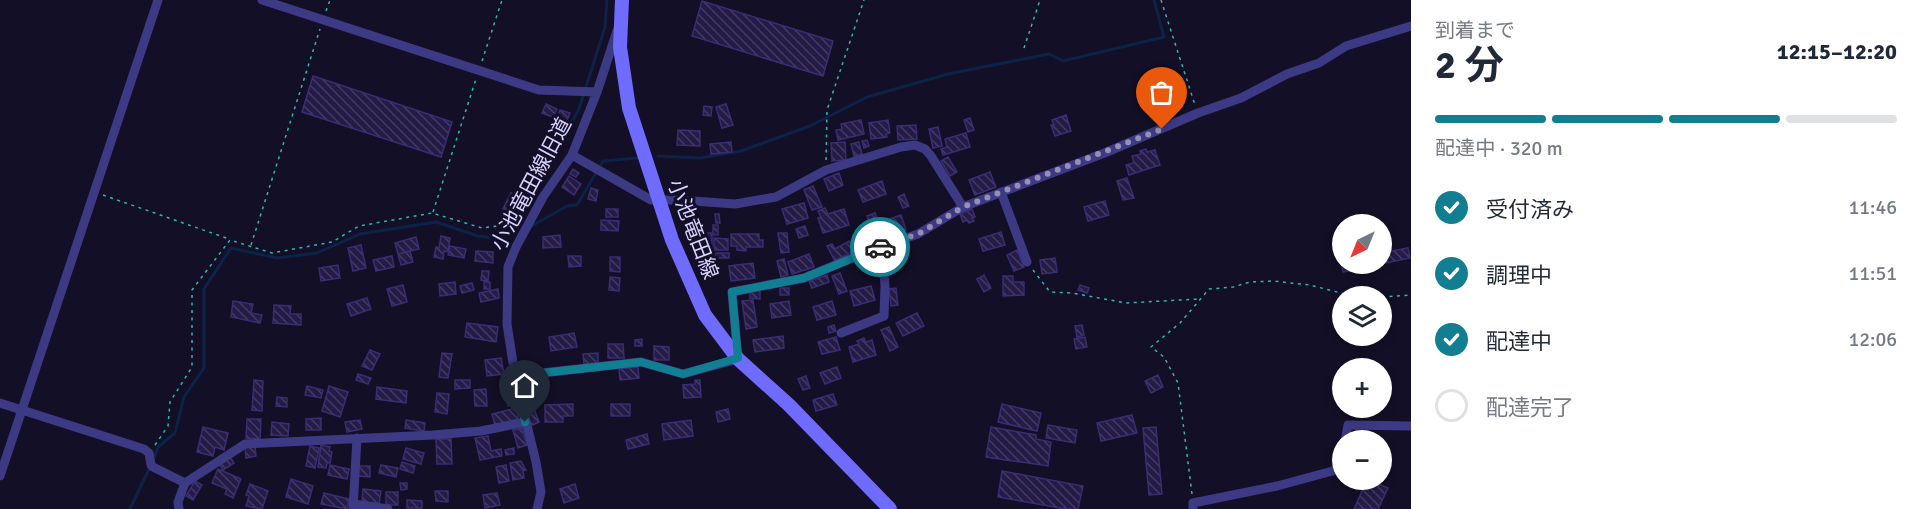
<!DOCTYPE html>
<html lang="ja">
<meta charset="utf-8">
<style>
:root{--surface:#fff;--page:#f6f6f7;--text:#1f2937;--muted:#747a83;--line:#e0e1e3;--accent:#117e91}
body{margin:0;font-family:Signika,"Noto Sans JP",sans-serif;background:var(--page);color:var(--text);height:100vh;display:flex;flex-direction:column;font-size:22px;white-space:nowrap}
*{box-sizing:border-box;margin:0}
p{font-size:20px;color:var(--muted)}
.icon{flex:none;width:33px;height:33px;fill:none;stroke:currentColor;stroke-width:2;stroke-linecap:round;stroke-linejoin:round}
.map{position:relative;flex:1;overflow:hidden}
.sheet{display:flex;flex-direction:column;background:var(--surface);width:510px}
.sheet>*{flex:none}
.needle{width:39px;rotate:223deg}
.buttons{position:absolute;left:1332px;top:214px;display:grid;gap:12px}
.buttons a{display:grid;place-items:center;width:60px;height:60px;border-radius:50%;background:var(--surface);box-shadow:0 3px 9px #0003;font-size:30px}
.pin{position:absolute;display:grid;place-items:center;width:51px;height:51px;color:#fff;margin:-62px -26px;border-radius:50% 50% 50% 0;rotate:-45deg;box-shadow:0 0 6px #0007}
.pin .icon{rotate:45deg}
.courier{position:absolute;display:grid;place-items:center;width:60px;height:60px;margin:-30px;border:4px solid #117e91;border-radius:50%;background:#fff;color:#222;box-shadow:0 2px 8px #0007}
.summary em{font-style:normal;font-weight:700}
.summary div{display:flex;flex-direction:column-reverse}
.summary{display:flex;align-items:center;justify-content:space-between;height:102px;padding:0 24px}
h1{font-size:39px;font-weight:700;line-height:45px}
.bar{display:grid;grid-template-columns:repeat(4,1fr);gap:9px 6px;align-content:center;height:72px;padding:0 24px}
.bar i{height:8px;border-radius:4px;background:var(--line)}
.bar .selected{background:var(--accent)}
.bar p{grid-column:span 4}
ol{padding:0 24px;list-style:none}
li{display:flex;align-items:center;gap:18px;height:66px}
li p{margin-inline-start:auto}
li .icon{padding:6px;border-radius:50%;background:var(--accent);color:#fff;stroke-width:4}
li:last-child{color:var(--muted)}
li i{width:33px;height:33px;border:3px solid var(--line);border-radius:50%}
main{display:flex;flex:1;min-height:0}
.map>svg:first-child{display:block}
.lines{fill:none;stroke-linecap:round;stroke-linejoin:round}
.stream{stroke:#0c2248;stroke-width:3}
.building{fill:url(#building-back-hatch);stroke:#3b2d73;stroke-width:1.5}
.path{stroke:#2fb8b0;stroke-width:1.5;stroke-dasharray:3 4.5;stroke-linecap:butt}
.minor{stroke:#3d3a85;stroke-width:9}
.secondary{stroke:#6f6bff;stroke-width:14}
.done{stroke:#948fb3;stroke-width:6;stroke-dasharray:0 10.8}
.route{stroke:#117e91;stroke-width:8}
.labels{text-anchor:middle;stroke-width:6;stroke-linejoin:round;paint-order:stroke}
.street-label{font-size:21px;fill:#d9d4ff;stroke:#130f26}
</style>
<main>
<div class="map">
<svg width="1411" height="509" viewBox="0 0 1411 509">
<defs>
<pattern id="building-back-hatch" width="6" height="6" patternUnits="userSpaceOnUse" patternTransform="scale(1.5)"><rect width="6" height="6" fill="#241b47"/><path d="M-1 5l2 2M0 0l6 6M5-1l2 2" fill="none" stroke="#433b63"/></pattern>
</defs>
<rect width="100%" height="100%" fill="#130f26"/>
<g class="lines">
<!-- stream -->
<path class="stream" d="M658 156 700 158 741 151 810 126 867 97 948 74 1049 54 1063 61 1164 37 1154 0
M530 227 567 206 577 205 603 161 637 158
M153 461 158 447 175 433 184 397 204 368V289L231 248 277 258 317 253 360 234 436 222 478 236 494 238 514 228 579 109 605 27 607 0
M130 509 150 467"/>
</g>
<!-- building -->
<path class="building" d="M702 1 833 41 823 76 692 36Z
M313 76 452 122 441 157 302 112Z
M546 104 557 109 553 117 542 113Z
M726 104 733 125 722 128 716 107Z
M704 106 712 107 711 116 703 115Z
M560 110 570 113 565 125 555 122Z
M1066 115 1071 131 1055 136 1051 125H1054L1052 120Z
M970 118 974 130 968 132 964 120Z
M861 120 864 134 838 140 836 130 842 129 841 124Z
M888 120 890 133 886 134 887 137 871 139 869 123Z
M916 125 917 139 898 140 897 126Z
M938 127 942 146 933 148 929 129Z
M678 130 700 131V146L677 145Z
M966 133 970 147 943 155 941 149 947 147 945 139Z
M867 140 869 146 864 148 862 141Z
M731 142 732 152 711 154 710 144Z
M845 142 846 160 832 161 831 143Z
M859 142 862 154 854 156 851 144Z
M1146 149 1147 152 1155 150 1160 165 1129 175 1126 165 1134 163 1132 156 1141 154 1140 151Z
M948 157 957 172 950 176 941 161Z
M573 169 579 173 576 177 570 174Z
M990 172 996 187 975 195 969 180Z
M839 173 843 185 829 191 824 179Z
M569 176 581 184 574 195 562 187Z
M1127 178 1134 198 1123 200 1117 181Z
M882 181 886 194 863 202 858 190Z
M813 186 822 207 812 210 804 190Z
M591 188 598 190 596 201 588 199Z
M511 193 523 199 515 215 503 209Z
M904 194 909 206 903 208 898 197Z
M1105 201 1109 215 1088 221 1084 207Z
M804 203 808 218 787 224 782 209Z
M825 208 828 214 844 209 849 225 823 233 818 218 821 217 818 211Z
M606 209H618V217H606Z
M972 209 975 217 972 218 974 221 969 223 967 220 963 222 960 214Z
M875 213 879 223 871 226 867 216Z
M715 214H719L720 223H716Z
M901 215 906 230 888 236 883 221Z
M601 220 619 221 618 231 601 230Z
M713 225H718V235H713Z
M805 226 808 235 799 238 796 229Z
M881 229 884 237 877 240 874 232Z
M1001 232 1005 245 983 251 979 239Z
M705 233H712V246L705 245Z
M778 233H787L789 252 781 253Z
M731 234H759V240H763V247H746V251L737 250V246H731Z
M560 235 561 247 543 248V237Z
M441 236 450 238 448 252 444 251 443 259 434 257 436 247 439 248Z
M416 237 419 249 398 254 395 243Z
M714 238 728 239V250H714Z
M849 241 854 251 835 261 827 246 832 244 835 249Z
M361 245 366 268 353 271 348 248Z
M450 246 466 249 464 258 448 255Z
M1408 248 1410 258 1343 272 1341 262 1342 264H1382V253Z
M1017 250 1024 267 1014 271 1007 255Z
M410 251 413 262 401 265 398 254Z
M476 251 493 252V263L475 261Z
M715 253H729V258H715Z
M809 254 814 267 792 274 788 262Z
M392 256 394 267 376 271 373 260Z
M568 256H581V266L569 267Z
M610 257H620V272L610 271Z
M1055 258 1057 272 1042 274 1040 260Z
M784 259 788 275 781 277 777 261Z
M753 263 755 278 731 281 729 266Z
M338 265 340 278 321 281 319 268Z
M482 271H489L488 281 481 280Z
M840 273 847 291 839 294 832 276Z
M827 275 829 282 812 288 809 281Z
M984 275 991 288 984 292 977 279Z
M1003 276H1013V282H1024V295L1003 296Z
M610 277 620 278 619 291 609 290Z
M455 282 456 294 440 296 439 284Z
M484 282H490V289H484Z
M472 283 474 290 462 293 460 286Z
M403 285 407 302 392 306 387 289Z
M1080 285 1089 288 1087 293 1078 290Z
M871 286 875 300 854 306 850 291Z
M780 288H789V295H780Z
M896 288 898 305 891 306 889 289Z
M498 289 499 298 481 302 479 293Z
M760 290V299L750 298V291Z
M367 298 371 309 351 316 347 304Z
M753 300 757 327 746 329 742 301Z
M233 301 253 304 251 313 262 315 260 323 231 317Z
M789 301 791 315 772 318 770 304Z
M832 301 836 315 817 320 813 307Z
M274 305 291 306 290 314H301V325L273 323Z
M917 313 924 326 903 336 896 323Z
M467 323 498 327 496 342 465 337Z
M834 325 836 331 829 333 828 327Z
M1082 325 1084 335 1077 337 1075 326Z
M889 327 898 347 890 351 881 330Z
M574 333 577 347 551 351 549 337Z
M783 336 784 348 755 352 753 340Z
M836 337 840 350 822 354 818 342Z
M1085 337 1087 347 1076 349 1074 339Z
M864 338 866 342 872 340 876 355 853 362 849 347 859 344 857 341Z
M642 339V346H635V340Z
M608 344H623L624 358H608Z
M654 346 669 347V360H654Z
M370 350 380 354 372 370 362 366Z
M442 353 452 354 448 378 439 377Z
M598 353V363L584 364 583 354Z
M501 358 504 374 487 376 485 360Z
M638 367 639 378 620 380 619 369Z
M837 367 841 378 825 384 820 373Z
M358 374 371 378 368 384 356 380Z
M1158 375 1163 387 1151 393 1145 381Z
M806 376 810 388 803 390 798 379Z
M254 380 263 381 262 411 252 410Z
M455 380H470V388L455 389Z
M695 380H700L701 397 684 398 683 385 695 384Z
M513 383 518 403 508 406 503 386Z
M307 386 323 390 321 398 305 395Z
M329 386 348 392 340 417 322 411Z
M377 387 407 391 406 403 376 399Z
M486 389 487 406H475L474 390Z
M437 393 449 394 447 414 435 412Z
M833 394 837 405 816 411 813 400Z
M277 397 287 398V407L276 406Z
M573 404V416H563V422H545V405Z
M611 404H630V416H611Z
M1002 404 1041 413 1037 431 998 422Z
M516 408 519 419 495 425 492 414Z
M534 409 539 422 530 426 525 412Z
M728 409 730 419 718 422 716 412Z
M1132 415 1137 433 1101 441 1097 423Z
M321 418V430H306V419Z
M247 419H261L260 439 246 438Z
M360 420 362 429 347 432 345 422Z
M406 420 425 423 424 431 405 428Z
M691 420 693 436 664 440 662 424Z
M272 422 289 424 288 436 271 435Z
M1048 425 1077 430 1075 443 1046 438Z
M203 427 228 433 224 450 215 447 213 456 197 452Z
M991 427 1036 435V439L1051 442 1048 466 986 457Z
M1156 427 1162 494 1149 495 1143 428Z
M522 428 527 445 518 448 513 430Z
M647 434 649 444 628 449 626 440Z
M488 436 491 451 501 449 502 456 480 460 475 438Z
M436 439H451L452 464H437Z
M321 445 330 447 329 451 332 452 330 463H327L326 468 318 467Z
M255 446 256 456 246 458 245 448Z
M310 446 319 448 315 468 306 466Z
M406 448 424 453 421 464 403 459Z
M514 448V454L506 455 505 450Z
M230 457 234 463 223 470 219 464Z
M521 461 526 470 523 471 524 478 513 480 510 463Z
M402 462 415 466 413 473 400 469Z
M330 465 349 469 347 479 328 475Z
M381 465 398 468 396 477 379 473Z
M506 465 509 481 499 483 496 467Z
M359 466H370V477L358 476Z
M218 469 241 479 233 498 225 494 227 489 212 483Z
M1002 471 1083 486 1078 509H1066L998 497Z
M291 479 313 486 308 504 286 497Z
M1367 480 1388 488 1378 509H1354Z
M195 481 202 485 193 500 186 496Z
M400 483H407V489L401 490Z
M250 484 268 491 262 509 246 506 249 496 246 495Z
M575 484 579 498 564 503 560 489Z
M363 489 381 491 379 504 362 502Z
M435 491H448V502L436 501Z
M386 492H398V505H386Z
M324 493 349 499 347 509 321 504Z
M497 493 500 505 485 508 483 495Z
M407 500 422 501V508H407Z"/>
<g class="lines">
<!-- path -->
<path class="path" d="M1161 0 1195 105
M326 11 330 0
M1024 48 1040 0
M482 61 502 0
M826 160 827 110 864 0
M103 195 229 239
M433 212 476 79
M251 245 320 29
M1033 270 1050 292 1072 293 1126 303 1199 299
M1382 297 1411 295
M155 445 168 426 170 402 192 367V290L230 240 272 253 332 242 359 226 432 213 482 228 505 225
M1192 494 1178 383 1164 357 1151 347 1180 323 1209 289 1233 287 1250 282 1273 281 1310 285 1356 297"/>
<!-- minor -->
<path class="minor" d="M262 0 539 90 597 92
M572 155 651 200H680L735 204 776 197 826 170 901 147 915 145 925 149 931 156 963 207
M1001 192 1027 262
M841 333 884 316 885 286 882 247
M515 376 641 362 683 374 738 359 732 292 804 278 869 251 918 234 963 207 1107 152 1198 113 1241 98 1287 74 1319 63 1346 46 1411 26
M0 403 144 449 149 453 151 465 153 467 185 483
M1345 441 1348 425 1411 426
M0 476 158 0
M354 504 388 509
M179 509 178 502 185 483 245 444 433 435 481 431 525 422
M353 509 357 438
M537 509 541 492 536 462 515 376 507 324 508 267 516 247 543 197 572 155 597 92 617 31
M1193 509V503L1277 486 1340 469 1342 454"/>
<!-- secondary -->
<path class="secondary" d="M622 0 620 47 629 108 672 240 705 315 738 359 789 405 890 509"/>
</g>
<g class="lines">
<!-- done -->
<path class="done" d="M880 247 918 234 963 207 1162 129"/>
<!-- route -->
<path class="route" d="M525 422 515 376 641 362 683 374 738 358 732 292 804 278 880 247"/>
</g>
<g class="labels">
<!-- street labels -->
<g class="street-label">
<text transform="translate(531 184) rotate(-62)" y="7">小池竜田線旧道</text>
<text transform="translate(693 229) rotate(69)" y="7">小池竜田線</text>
</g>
</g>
</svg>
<div class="buttons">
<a><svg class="needle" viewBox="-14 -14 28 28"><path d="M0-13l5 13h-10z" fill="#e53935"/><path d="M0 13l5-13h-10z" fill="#747a83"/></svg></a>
<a><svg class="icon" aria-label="layers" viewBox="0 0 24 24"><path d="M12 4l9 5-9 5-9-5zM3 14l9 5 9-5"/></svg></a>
<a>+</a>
<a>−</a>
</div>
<div class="pin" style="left:1162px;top:129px;background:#ea580c"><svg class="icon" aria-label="bag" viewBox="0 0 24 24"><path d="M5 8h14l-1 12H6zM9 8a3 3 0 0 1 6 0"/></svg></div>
<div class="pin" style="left:525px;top:422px;background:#1f2937"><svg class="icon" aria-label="home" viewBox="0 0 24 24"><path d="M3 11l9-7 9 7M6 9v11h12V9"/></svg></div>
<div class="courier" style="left:880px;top:247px"><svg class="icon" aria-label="car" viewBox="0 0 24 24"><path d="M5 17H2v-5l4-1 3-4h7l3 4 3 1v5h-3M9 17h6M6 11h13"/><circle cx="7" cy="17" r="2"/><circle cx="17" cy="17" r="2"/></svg></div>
</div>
<section class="sheet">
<div class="summary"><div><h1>2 分</h1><p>到着まで</p></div><em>12:15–12:20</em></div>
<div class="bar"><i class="selected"></i><i class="selected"></i><i class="selected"></i><i></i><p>配達中 · 320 m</p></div>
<ol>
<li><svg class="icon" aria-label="check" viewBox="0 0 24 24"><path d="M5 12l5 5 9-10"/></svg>受付済み<p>11:46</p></li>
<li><svg class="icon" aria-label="check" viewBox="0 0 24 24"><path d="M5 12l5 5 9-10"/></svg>調理中<p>11:51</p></li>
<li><svg class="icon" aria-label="check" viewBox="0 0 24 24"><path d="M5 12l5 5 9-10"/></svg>配達中<p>12:06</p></li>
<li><i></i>配達完了</li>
</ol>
</section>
</main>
